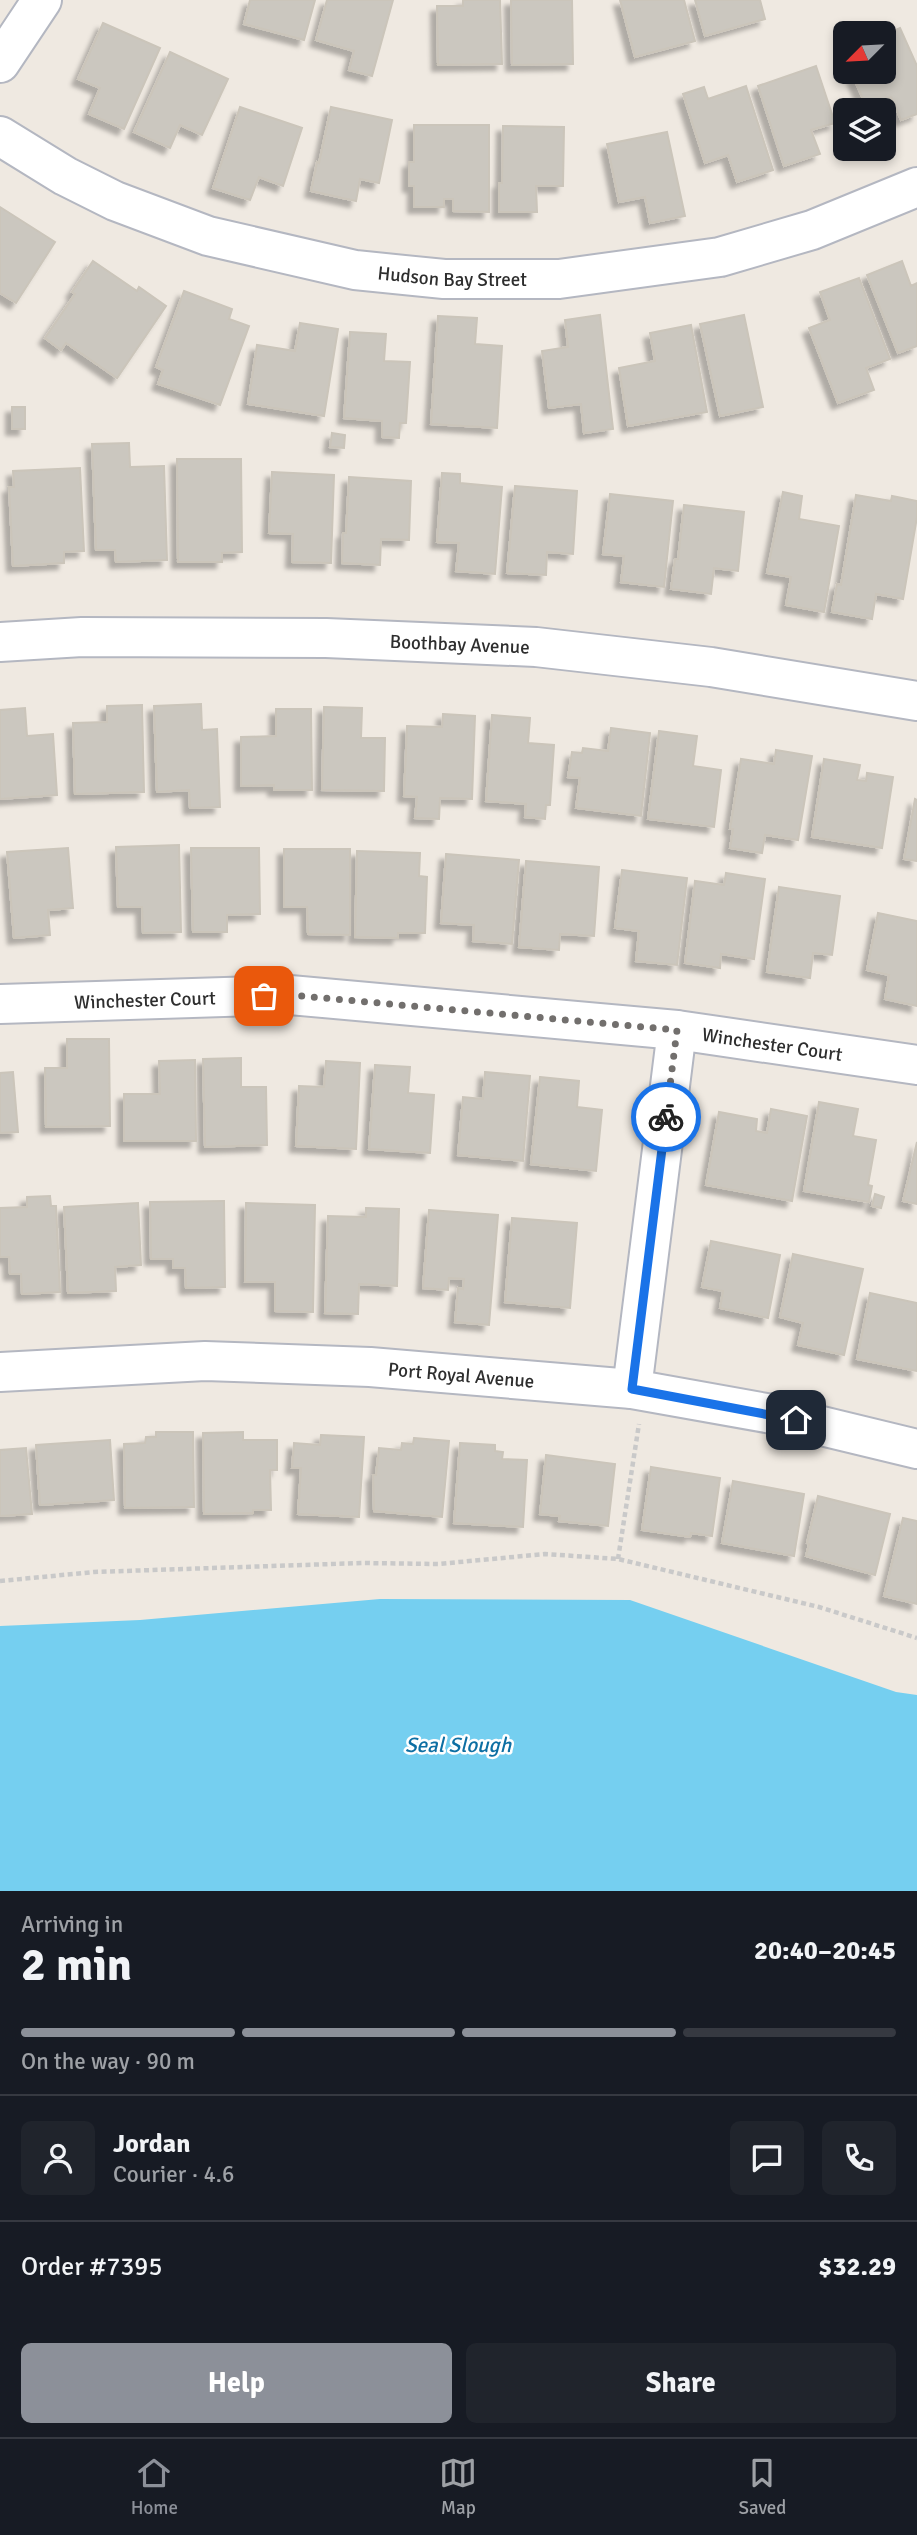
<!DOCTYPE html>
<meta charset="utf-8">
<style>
:root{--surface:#171b24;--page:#20242c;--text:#f1f3f6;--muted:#9ea1a6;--line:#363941;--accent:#8c9099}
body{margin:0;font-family:Signika,sans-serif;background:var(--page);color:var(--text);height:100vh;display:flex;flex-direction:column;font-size:26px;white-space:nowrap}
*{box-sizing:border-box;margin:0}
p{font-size:23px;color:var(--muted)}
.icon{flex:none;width:38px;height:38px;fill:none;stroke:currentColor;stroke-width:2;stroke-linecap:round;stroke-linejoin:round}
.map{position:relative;height:1891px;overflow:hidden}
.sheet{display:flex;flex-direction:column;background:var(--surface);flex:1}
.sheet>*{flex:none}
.needle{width:46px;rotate:246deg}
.controls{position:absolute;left:833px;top:21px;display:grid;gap:14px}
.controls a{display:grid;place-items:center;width:63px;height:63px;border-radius:10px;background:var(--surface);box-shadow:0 4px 10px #0003;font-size:35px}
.pin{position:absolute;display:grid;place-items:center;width:60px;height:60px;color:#fff;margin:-30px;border-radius:14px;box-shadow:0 4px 10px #0006}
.courier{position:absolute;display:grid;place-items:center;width:70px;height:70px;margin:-35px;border:5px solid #1a73e8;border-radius:50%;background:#fff;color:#222;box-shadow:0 2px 9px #0007}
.overview em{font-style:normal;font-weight:800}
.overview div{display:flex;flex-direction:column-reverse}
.overview{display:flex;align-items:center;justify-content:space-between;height:119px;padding:0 21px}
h1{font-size:46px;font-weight:800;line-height:52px}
.bar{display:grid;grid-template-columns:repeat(4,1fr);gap:10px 7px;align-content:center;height:84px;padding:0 21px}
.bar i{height:9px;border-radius:5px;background:var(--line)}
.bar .selected{background:var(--accent)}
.bar p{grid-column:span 4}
.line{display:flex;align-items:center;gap:18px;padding:0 21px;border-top:2px solid var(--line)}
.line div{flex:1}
.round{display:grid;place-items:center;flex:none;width:74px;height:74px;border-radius:10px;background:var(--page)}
.primary-button{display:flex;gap:14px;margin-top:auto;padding:14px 21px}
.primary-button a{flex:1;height:80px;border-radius:10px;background:var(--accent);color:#fff;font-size:28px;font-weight:800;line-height:80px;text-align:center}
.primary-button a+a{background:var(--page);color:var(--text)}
.dock{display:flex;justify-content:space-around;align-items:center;height:98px;border-top:2px solid var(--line);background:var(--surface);font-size:19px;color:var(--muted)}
.dock a{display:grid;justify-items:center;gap:4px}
.dock .selected{color:var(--accent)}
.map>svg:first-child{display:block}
.water{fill:#75cff0}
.building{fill:#cbc7bf;stroke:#cbc5ba;stroke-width:2;filter:url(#shadow)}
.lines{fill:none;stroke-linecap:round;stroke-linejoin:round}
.street-casing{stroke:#b4b7c1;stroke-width:42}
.path{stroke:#c9c9c9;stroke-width:4.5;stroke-dasharray:5 3.5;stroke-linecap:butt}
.street{stroke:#fff;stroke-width:38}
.done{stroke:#726f6d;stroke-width:7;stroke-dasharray:0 12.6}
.route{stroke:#1a73e8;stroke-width:9}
.labels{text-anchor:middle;stroke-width:5;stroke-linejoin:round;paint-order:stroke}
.street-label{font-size:19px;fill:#2e2e2e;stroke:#fff}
.water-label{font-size:21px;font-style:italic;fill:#0d6fa3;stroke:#fff}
</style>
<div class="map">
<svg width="917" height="1891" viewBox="0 0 917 1891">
<defs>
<filter id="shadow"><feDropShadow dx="-6" dy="6" stdDeviation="2" flood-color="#0004"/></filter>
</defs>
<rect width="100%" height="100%" fill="#efe9e1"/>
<!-- water -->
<path class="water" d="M380 1599 630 1600 896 1692 917 1695V1891H0V1626L140 1620Z"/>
<!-- building -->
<path class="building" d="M250 0H315L304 40 244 24Z
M327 0H393L372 76 349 70 354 51 316 40Z
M463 0H500L502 64 438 65 437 6H463Z
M511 0H572L573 64 512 65Z
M620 0H684L695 41 635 57Z
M695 0H760L765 19 705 36Z
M103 23 160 48 124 129 89 114 100 88 78 79Z
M900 28 917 66V114L901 120 891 97 867 108 851 72H884V35Z
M170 52 228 79 202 135 180 125 170 148 134 132Z
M816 66 835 123 811 130 820 154 784 166 758 86Z
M746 86 773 170 737 182 728 155 705 163 683 94 704 87 708 99Z
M240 107 302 128 283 186 259 177 250 200 213 188Z
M331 107 392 120 379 183 360 179 356 201 311 191 317 162 319 163Z
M414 125H489V212L453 211V199H444V207H414V186H409V162H414Z
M503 126 564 127 563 186H536L537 212H499V183H502Z
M667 132 685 216 650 223 645 197 619 202 607 144Z
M0 207 55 242 16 303 0 293Z
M93 261 137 291 139 287 166 306 117 378 66 343 61 350 45 338 75 294 72 292Z
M902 261 911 286 917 283V346L898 353 867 275Z
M859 278 890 359 866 368 874 390 838 403 809 328 830 320 820 292Z
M184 291 232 309 229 319 249 326 220 405 158 384 163 370 156 367Z
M600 315 613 429 584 433 581 404 549 408 542 351 568 347 565 320Z
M744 315 763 407 720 416 700 324Z
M438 316 477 318 475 344 502 346 497 428 431 424Z
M300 323 338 329 324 416 248 404 257 345 295 351Z
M691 325 707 412 628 426 619 368 655 361 650 333Z
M350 332 386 334 384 361 410 362 406 423H400L399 438 382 437V421L344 418Z
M12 407H25V429H12Z
M332 433 345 435 344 448 330 447Z
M129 443 130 467 164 466 167 560 116 562 115 550H96L92 444Z
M177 459H241L242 552 222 553V562H178Z
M80 468 84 551 64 552V563L13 566 9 487H14L13 471Z
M272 472 334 475 331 563 292 562 293 534 269 533Z
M442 473 460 474V483L502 487 495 574 456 571 459 543 437 542Z
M349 477 411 481 409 540 381 539 380 565 342 563 343 533H346Z
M515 486 577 491 573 554 547 552 546 575 507 573Z
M783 492 802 496 799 519 839 526 824 612 786 605 791 577 767 573Z
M610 494 673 501 664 587 621 582 624 556 603 554Z
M856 495 891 501 892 496 917 501V517L903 599 876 594 872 619 832 612 837 584 841 585Z
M684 505 744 512 738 571 714 568 711 594 671 589 675 559H678Z
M201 704 202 730 217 729 220 807 190 808 189 790 157 792 154 706Z
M142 705 144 792 75 794 73 723 107 722V706Z
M324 707 362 708 361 738H385L384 791 322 790Z
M25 708 27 736 53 734 57 795 0 799V710Z
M276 709H311L312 790H274V785L241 786V737L276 736Z
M443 714 475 716 472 799 440 798 439 819 415 818 417 797 404 796 407 726 442 727Z
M492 715 530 718 528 743 554 745 550 805H546L545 819 525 817 526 804 486 801Z
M611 728 650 733 641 816 576 808 580 778 568 777 572 752 582 753 583 748 608 751Z
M659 731 697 736 693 766 721 770 714 827 648 819Z
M776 750 812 756 798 840 765 835 762 853 730 848 733 829H730L741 759 774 764Z
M824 759 860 765 857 780 866 781 867 773 893 777 882 848 812 837Z
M915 799 917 800V861L904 859Z
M179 845 181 932 143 933 142 907H118L116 847Z
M68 848 73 908 48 910 50 935 14 938 7 852Z
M191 848H259L260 914 227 915V932H193Z
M284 849H350V935L308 934 307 907H284Z
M357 851 420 853 419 876 427 877 425 933H398V938L355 937Z
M446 854 519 860 512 944 473 941 474 925 441 923Z
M526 861 599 867 594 936 560 934 559 950 519 947Z
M622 870 687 878 677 965 636 961 639 931 615 928Z
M726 873 765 879 754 959 721 954 720 968 685 963 695 881 724 885Z
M779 887 840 896 832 955 813 953 810 978 767 972Z
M878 913 917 921V1006L885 999 889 975 867 970Z
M67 1039H109L110 1126 46 1127 45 1068H67Z
M241 1058V1087H266L267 1145 205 1147 203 1059Z
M195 1060 196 1141H124V1094H160L159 1061Z
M326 1061 360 1063 356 1149 296 1146 299 1086 324 1087Z
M375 1065 410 1067 408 1093 434 1095 430 1153 369 1149Z
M13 1072 18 1132 0 1133V1073Z
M485 1072 530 1076 523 1161 458 1155 463 1097 483 1099Z
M540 1077 579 1081 577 1107 602 1110 596 1171 531 1164Z
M819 1102 858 1109 853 1136 876 1140 868 1185 872 1186 869 1202 804 1191Z
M771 1109 807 1116 792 1201 706 1185 719 1112 757 1119 756 1131 767 1133Z
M917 1142V1204L903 1201Z
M875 1194 884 1197 881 1208 872 1206Z
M50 1196 51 1206H56L60 1292 22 1294 21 1274H10L9 1257H0V1208L27 1207V1197Z
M224 1201 225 1287 186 1288 185 1268H173V1259H151L150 1202Z
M138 1203 141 1265 115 1267 116 1291 68 1293 64 1207Z
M246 1203 315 1205 313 1312 275 1311V1282H245Z
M366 1208 399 1209 397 1286 359 1284 358 1314 325 1313 328 1216 366 1217Z
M429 1210 498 1215 489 1325 455 1322 458 1288 463 1289 464 1279 449 1278 448 1290 423 1288Z
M512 1218 577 1223 570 1308 505 1302Z
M711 1241 780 1255 768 1318 720 1308 723 1291 702 1287Z
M793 1254 863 1269 844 1355 798 1345 803 1323 780 1317Z
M870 1293 917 1303V1371L857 1359Z
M156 1432H193L194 1507 125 1508 124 1444 145 1443 146 1437H156Z
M243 1432V1440H277V1470H270L271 1510H253V1513L204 1514 203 1433Z
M321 1435 364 1437 359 1517 298 1514 301 1468H292L294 1443 320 1445Z
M414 1438 449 1441 442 1517 374 1511 373 1475H376L379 1448 401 1450 402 1443 413 1444Z
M110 1440 114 1500 40 1505 36 1445Z
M460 1443 495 1445V1451L503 1452 502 1459 527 1460 523 1527 454 1523Z
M26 1448 32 1514 0 1516V1450Z
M546 1455 615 1464 608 1526 559 1521 560 1516 540 1514Z
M651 1467 720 1478 712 1536 691 1533 690 1537 642 1530Z
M733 1481 804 1494 794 1556 722 1543Z
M818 1496 890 1514 875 1575 806 1556 809 1544 807 1543Z
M903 1518 917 1521V1604L884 1596Z"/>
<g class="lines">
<defs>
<g id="street">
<path d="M0 63 42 0"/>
<path id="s1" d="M0 136 65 176 115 201 208 236 355 270 444 279H559L720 257 812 230 917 187"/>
<path id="s2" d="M0 642 82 637 326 638 536 647 711 667 917 701"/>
<path id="s3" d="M0 1004 290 995 677 1030 917 1065"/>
<path id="s4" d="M0 1372 205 1361 370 1367 632 1389 772 1414 917 1449"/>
<path d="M632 1389 677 1030"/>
</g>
</defs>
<!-- street casing -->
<use href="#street" class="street-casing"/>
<!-- path -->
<path class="path" d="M618 1559 639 1424
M0 1581 94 1572 362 1563 438 1564 545 1554 618 1559 819 1607 917 1638"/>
<!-- street -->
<use href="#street" class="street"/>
</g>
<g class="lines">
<!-- done -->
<path class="done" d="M264 996 290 995 677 1030 666 1117"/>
<!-- route -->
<path class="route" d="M666 1117 632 1389 796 1420"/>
</g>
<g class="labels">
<!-- street labels -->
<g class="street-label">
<text dy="7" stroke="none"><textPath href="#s1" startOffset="480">Hudson Bay Street</textPath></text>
<text dy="7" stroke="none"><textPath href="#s2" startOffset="460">Boothbay Avenue</textPath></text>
<text dy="7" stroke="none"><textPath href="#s3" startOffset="145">Winchester Court</textPath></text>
<text dy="7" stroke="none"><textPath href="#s3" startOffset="775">Winchester Court</textPath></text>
<text dy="7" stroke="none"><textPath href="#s4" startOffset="462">Port Royal Avenue</textPath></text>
</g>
<!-- water labels -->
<g class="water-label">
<text x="458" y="1752">Seal Slough</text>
</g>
</g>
</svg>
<div class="controls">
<a><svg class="needle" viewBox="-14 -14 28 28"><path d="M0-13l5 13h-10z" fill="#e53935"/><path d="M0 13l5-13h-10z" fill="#9ea1a6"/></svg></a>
<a><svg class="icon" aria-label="layers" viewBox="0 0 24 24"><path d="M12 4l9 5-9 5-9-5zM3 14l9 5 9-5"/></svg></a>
</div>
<div class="pin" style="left:264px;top:996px;background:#ea580c"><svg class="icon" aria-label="bag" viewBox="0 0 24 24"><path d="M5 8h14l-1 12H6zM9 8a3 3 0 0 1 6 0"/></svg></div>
<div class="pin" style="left:796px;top:1420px;background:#1f2937"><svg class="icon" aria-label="home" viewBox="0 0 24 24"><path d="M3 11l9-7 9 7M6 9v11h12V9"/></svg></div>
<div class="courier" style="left:666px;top:1117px"><svg class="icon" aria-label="bike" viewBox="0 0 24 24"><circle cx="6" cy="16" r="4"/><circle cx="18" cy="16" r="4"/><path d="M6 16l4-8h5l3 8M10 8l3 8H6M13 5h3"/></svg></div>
</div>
<section class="sheet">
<div class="overview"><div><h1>2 min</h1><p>Arriving in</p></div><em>20:40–20:45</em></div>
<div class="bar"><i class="selected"></i><i class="selected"></i><i class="selected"></i><i></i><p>On the way · 90 m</p></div>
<div class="line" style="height:126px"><a class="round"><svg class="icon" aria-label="person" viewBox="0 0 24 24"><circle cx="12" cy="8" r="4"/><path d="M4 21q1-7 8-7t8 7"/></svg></a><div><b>Jordan</b><p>Courier · 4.6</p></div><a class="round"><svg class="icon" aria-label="chat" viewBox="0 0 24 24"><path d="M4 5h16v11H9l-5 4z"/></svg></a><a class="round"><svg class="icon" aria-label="phone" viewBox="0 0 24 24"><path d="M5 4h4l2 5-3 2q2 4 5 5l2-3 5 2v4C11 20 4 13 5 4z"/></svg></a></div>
<div class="line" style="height:91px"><div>Order #7395</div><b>$32.29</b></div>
<div class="primary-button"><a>Help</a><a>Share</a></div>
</section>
<nav class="dock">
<a class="selected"><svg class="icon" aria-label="home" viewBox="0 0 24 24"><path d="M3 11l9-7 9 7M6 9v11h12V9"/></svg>Home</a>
<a><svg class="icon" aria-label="map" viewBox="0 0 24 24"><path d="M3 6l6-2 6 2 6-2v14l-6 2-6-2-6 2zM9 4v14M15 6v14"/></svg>Map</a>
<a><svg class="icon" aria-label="saved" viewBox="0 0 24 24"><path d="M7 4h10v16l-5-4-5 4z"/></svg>Saved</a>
</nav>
